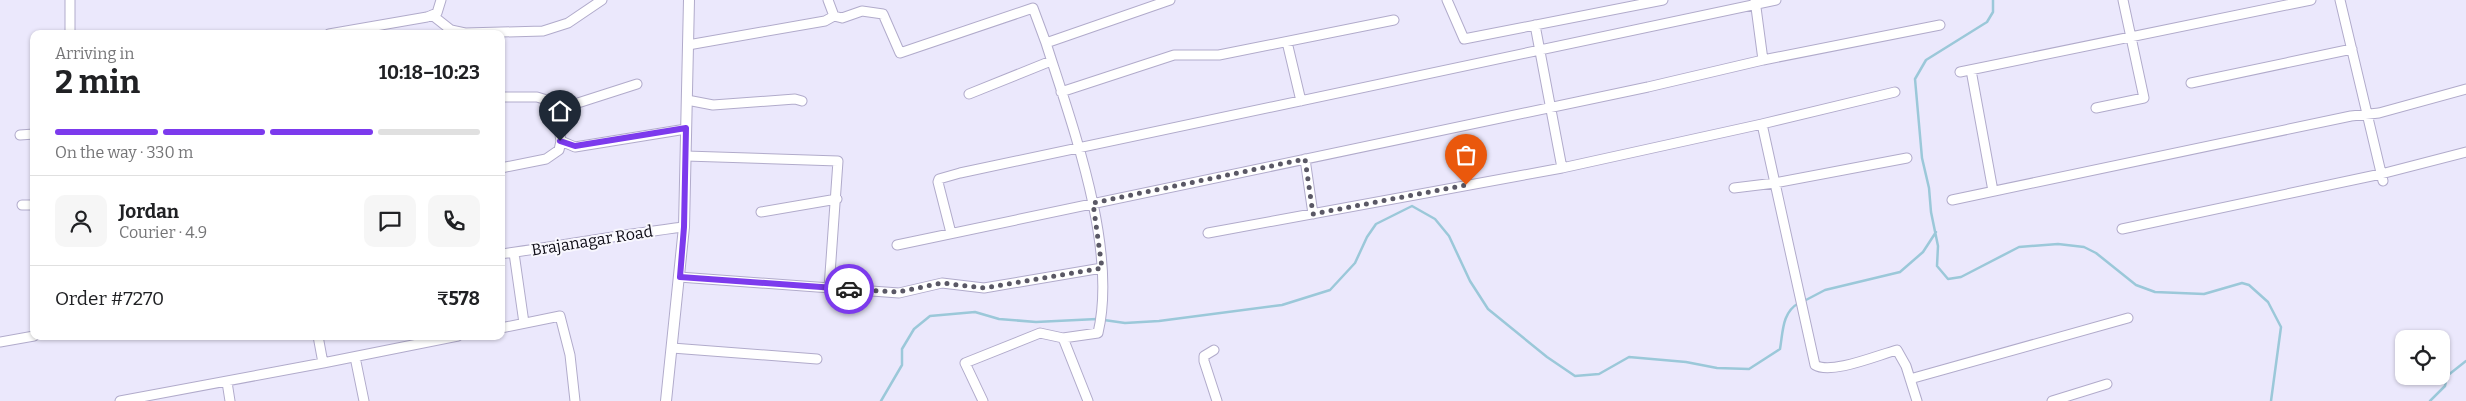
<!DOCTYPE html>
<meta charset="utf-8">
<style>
:root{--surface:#fff;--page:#f6f6f6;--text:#202124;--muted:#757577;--line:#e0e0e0;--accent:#7c3aed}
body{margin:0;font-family:Bitter,serif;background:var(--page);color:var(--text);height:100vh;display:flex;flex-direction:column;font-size:19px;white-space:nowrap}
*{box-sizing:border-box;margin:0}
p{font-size:16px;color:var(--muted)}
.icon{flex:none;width:28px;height:28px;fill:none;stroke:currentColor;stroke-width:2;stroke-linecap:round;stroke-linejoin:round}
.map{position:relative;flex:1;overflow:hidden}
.sheet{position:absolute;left:30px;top:30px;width:475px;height:310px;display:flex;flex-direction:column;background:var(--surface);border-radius:10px;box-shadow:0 1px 4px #0004}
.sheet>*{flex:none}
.controls{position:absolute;left:2395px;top:330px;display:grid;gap:10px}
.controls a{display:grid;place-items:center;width:55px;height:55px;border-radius:10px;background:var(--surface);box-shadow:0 1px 4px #0004;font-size:25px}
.pin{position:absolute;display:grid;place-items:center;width:42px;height:42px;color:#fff;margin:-51px -21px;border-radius:50% 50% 50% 0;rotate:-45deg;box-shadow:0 0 5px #0007}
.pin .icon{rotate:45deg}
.courier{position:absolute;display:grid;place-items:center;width:50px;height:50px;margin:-25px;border:4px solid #7c3aed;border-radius:50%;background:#fff;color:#222;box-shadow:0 1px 6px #0007}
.headline em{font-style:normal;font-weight:700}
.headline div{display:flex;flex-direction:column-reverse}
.headline{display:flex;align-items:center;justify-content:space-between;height:85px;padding:0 25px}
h1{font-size:32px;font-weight:700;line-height:38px}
.bar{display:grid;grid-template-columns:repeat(4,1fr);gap:8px 5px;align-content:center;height:60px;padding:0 25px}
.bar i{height:6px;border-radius:4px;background:var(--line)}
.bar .selected{background:var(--accent)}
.bar p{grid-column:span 4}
.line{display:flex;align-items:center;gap:12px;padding:0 25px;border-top:1px solid var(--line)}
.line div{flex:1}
.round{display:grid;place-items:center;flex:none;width:52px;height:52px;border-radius:10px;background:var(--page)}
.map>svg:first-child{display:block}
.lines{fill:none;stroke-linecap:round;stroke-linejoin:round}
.stream{stroke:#9bc8d9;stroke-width:2.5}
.minor-casing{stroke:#b1abcb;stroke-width:11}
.tertiary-casing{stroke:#b1abcb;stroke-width:12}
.minor{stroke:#fff;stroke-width:9}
.tertiary{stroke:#fff;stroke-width:10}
.done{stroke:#5a5865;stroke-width:5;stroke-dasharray:0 9}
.route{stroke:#7c3aed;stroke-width:6}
.labels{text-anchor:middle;stroke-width:4;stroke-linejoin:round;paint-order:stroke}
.street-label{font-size:16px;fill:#0c0a14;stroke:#f8f7fe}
</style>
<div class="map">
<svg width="2466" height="401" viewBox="0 0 2466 401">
<rect width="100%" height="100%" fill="#ebe8fc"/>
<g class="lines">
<!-- stream -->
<path class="stream" d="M1993 0V12L1987 22 1926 60 1915 79 1922 158 1929 188 1931 212 1938 246 1937 266 1948 279 1961 277 2019 247 2058 244 2084 247 2096 253 2136 285 2155 292 2204 294 2242 283 2249 285 2268 302 2281 327 2271 401
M1804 301 1825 290 1900 272 1923 252 1936 232
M881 401 902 365V349L914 329 930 316 975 312 999 319 1036 322 1097 319 1125 323 1159 321 1282 305 1330 290 1355 263 1367 237 1376 224 1412 206 1435 219 1449 236 1470 281 1488 309 1547 357 1575 376 1599 374 1629 357 1686 362 1717 368 1749 369 1780 349C1783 332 1782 312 1799 303
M2430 401 2445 386 2447 376 2466 361"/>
<defs>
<path id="minor" d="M828 0 834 16 842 18 862 11 883 14 900 53 1033 8 1046 43 1170 0
M1447 0 1464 39 1663 0
M2340 0 2383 181
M432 15 451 30 465 33 543 31 568 23 602 0
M1535 25 1562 168 1762 124 1815 365C1831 375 1878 355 1897 350L1906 366 1917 401
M70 34V0
M329 34 427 17 437 13 441 0
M1287 42 1301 101
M688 45 825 21 834 16
M1763 60 1940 25
M1971 70 1993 191
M1960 72 2311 0
M2191 83 2352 49
M1061 92 1174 55H1219L1394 20
M969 94 1051 61
M501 97H537L550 101 556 110 561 141 575 147 686 129
M687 100 713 105 795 99 802 101
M2096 108 2144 98 2123 0
M556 110 637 84
M1762 124 1895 92
M20 135 34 134
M686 156 838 161 829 288
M1305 159 1313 214
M501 168 546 159 559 150 561 141
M1734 188 1775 183 1907 158
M1952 200 2351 116 2379 113 2466 89
M22 205H34
M761 212 837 199
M2122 229 2381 174 2466 152
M951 233 938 182 939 179 960 173 1776 0
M1208 233 1562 168
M897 245 1648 87 1763 60 1755 0
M514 253 524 323
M501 254C562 246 623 234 684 227
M679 277 899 293 942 283 984 288 1102 268
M501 328 560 316 570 355 575 401
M1063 338 1088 401
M0 342 34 336
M672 348 817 359
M1214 350 1204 356V361L1217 401
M355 357 364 401
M323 363 458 336
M1910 379 2128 318
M227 382 230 401
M120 401 323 363 318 336
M983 401 965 363 1040 333 1063 338 1098 333C1118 248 1072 125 1046 43
M2052 401 2107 384"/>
<path id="tertiary" d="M666 401 684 227 689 0"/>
</defs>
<!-- minor casing -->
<use href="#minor" class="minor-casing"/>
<!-- tertiary casing -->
<use href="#tertiary" class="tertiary-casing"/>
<!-- minor -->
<use href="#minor" class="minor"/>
<!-- tertiary -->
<use href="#tertiary" class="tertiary"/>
</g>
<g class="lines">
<!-- done -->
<path class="done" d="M849 289 898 292 942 283 984 288 1102 268 1093 203 1305 159 1313 214 1466 185"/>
<!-- route -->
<path class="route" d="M560 141 575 146 686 128 684 227 680 277 849 289"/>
</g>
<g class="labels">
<!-- street labels -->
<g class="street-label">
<text transform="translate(592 240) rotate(-9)" y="6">Brajanagar Road</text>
</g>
</g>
</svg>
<div class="controls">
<a><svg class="icon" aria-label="locate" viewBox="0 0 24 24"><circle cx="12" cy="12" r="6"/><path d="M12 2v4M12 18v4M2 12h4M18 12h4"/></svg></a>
</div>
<div class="pin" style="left:1466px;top:185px;background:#ea580c"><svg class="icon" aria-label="bag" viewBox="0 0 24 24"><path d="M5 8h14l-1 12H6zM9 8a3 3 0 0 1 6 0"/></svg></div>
<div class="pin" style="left:560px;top:141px;background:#1f2937"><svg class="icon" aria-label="home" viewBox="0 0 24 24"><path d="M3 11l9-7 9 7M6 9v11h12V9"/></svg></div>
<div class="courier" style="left:849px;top:289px"><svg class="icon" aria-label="car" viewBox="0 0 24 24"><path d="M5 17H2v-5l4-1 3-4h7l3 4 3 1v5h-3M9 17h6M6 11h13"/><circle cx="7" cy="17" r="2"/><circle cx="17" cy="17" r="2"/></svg></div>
<section class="sheet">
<div class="headline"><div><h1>2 min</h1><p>Arriving in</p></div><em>10:18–10:23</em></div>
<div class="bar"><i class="selected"></i><i class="selected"></i><i class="selected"></i><i></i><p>On the way · 330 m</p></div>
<div class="line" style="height:90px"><a class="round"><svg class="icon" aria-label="person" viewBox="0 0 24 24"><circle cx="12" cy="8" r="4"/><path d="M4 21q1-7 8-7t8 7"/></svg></a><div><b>Jordan</b><p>Courier · 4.9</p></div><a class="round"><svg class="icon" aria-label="chat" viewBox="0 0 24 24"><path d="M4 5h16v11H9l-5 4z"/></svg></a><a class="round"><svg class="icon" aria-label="phone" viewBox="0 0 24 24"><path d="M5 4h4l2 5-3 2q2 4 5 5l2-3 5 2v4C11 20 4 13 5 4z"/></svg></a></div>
<div class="line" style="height:65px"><div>Order #7270</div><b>₹578</b></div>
</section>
</div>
